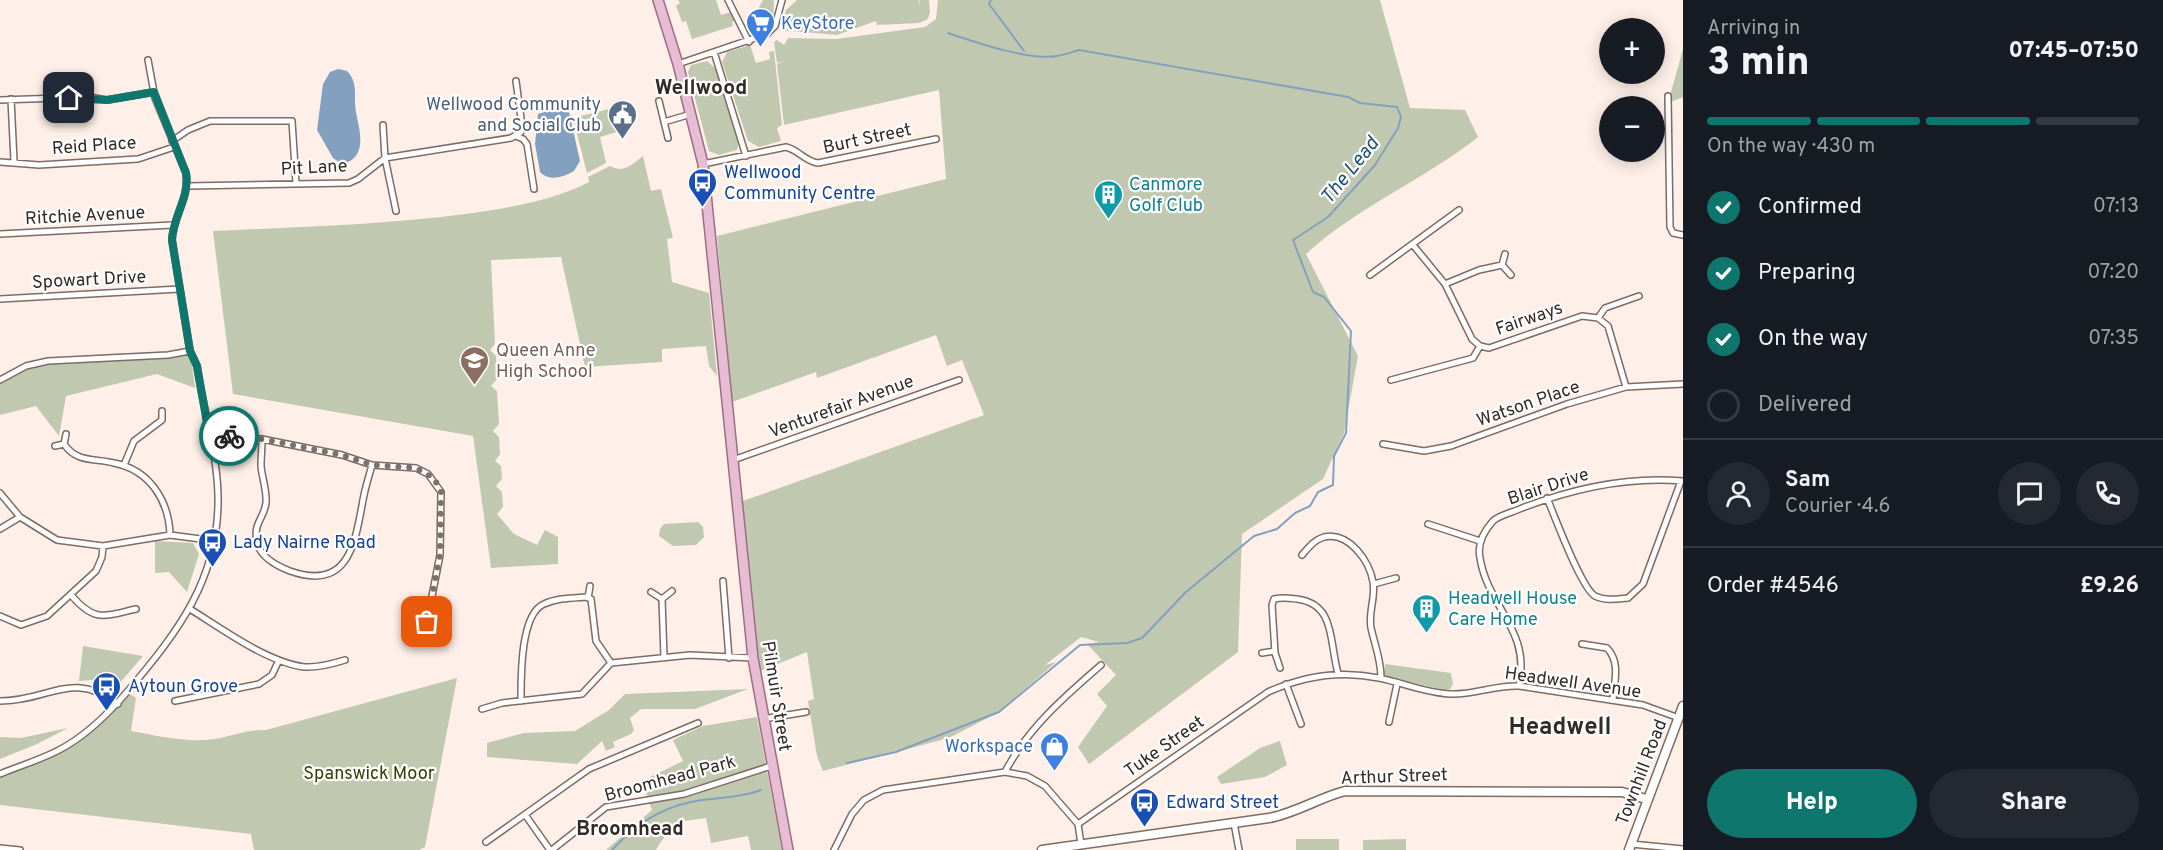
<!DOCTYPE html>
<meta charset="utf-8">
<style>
:root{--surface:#171b24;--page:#242831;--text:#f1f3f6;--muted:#9ea1a6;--line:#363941;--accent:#0f766e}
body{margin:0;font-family:Overpass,sans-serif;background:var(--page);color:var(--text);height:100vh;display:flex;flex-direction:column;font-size:22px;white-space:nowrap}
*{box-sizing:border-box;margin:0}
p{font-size:20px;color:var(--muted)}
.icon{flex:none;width:33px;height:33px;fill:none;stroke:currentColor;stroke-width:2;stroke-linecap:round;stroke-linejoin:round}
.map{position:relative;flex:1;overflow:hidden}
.drawer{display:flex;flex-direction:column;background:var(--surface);width:480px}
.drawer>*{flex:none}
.tools{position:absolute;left:1599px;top:18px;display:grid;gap:12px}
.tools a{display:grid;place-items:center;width:66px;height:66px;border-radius:50%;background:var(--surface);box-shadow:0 3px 15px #0003;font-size:30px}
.pin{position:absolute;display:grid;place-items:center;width:51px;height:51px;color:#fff;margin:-26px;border-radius:12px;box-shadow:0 3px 9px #0006}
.courier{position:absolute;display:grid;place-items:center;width:60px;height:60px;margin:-30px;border:4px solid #0f766e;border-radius:50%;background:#fff;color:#222;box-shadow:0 2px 8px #0007}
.head em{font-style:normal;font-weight:800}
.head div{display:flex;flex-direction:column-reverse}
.head{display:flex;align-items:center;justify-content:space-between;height:102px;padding:0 24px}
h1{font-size:39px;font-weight:800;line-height:45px}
.bar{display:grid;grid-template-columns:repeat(4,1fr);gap:9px 6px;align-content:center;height:72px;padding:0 24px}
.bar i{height:8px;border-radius:4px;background:var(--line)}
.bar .selected{background:var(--accent)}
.bar p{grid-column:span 4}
.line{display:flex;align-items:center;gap:15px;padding:0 24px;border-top:2px solid var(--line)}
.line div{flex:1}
.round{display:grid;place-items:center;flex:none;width:63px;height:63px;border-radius:32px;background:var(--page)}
ol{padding:0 24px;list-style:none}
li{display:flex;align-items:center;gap:18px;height:66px}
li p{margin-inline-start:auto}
li .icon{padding:6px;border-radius:50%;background:var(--accent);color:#fff;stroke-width:4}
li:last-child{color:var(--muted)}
li i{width:33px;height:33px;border:3px solid var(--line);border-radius:50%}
.cta{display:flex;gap:12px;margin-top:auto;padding:12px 24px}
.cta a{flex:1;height:69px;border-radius:36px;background:var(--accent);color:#fff;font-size:24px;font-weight:800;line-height:69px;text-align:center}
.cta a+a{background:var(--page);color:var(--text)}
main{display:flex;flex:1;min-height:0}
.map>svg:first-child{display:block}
.green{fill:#c0c8af}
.water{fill:#83a1be}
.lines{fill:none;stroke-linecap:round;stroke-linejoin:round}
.stream{stroke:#83a1be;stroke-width:2}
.street-casing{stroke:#7f6b61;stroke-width:8}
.secondary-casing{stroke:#7f6b61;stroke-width:11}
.primary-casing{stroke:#9d6d84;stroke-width:12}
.street{stroke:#fff;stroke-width:5}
.secondary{stroke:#fff;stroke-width:8}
.primary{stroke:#e6bdd3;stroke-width:9}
.done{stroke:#7b706b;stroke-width:6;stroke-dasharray:0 10.8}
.route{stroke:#0f766e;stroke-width:8}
.labels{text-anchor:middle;stroke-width:4.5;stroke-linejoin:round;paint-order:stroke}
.shop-label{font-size:18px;fill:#366cbe;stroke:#fff;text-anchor:start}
.service-label{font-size:18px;fill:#4e5e75;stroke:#fff;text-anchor:end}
.street-label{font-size:18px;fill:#342b27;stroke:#fff}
.transit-label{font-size:18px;fill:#164399;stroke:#fff;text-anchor:start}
.culture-label{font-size:18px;fill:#0d838f;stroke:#fff;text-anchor:start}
.education-label{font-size:18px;fill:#785e54;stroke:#fff;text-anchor:start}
.park-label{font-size:18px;fill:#323f00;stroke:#fff}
.water-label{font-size:20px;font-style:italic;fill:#225077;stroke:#fff}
.neighbourhood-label{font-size:20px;font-weight:bold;fill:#342b27;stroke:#fff}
.quarter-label{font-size:21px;font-weight:bold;fill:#342b27;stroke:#fff}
.district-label{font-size:24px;font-weight:bold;fill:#342b27;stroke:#fff}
</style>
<main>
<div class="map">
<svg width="1683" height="850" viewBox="0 0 1683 850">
<rect width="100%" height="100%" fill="#fef0e9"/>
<!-- green -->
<path class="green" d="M678 0H716L721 15 731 12 736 20 732 22 733 26 692 39 686 21 682 22 676 6 680 3Z
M763 0H774L773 21 768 28 756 31 749 25Z
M797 0H918L920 6 919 0H929L930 12 928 19 919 23 877 25 876 21 837 35 780 30 786 10Z
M938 0H1380L1410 108 1465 110 1478 137C1424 180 1357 207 1306 254L1358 356 1344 433 1323 479 1242 534 1238 652 1089 764 1078 747 1107 706 1097 694 1116 675 1087 644 1099 642 1081 637 1045 665 1056 662 999 712 949 738 823 771 817 756 808 701 814 699 807 652 760 671 740 502 984 415 962 360 947 366 936 335 817 378 816 372 732 402 717 236 946 179 939 90 784 125 777 64 785 61 777 63 774 42 777 40 784 45 788 38 836 39 925 27 936 19Z
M750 45 756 63 770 59 769 52 774 51 782 125 777 128 781 141 759 147 748 141 722 62 727 52Z
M1683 49V97L1671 102V92Z
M707 61 716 69 739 143 737 150 719 155 709 151 688 72 691 65Z
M621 106 627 129 600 137 606 163 587 173 573 118Z
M643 156 651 191 661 189 673 238 667 239 672 282 709 293 717 376 709 366 706 346 662 349V362L585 367 561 257 491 260 495 344 490 350 496 356 497 379 491 386 497 391 499 424 493 431 499 437 500 454 495 461 501 466 502 479 496 486 502 492 503 507 497 514 514 534 537 545 545 530 558 537V564L491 568 473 436 233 394 213 231C297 227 381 225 465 214 507 208 550 202 589 182L588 177 610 166C624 174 632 164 643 156Z
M190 351 195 388 157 374 66 396 59 436 36 406 0 415V378L26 366 48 361Z
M698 522 703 527 704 537 696 545 673 546 659 536 660 529 664 524Z
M155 541 193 543 199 554 187 592 169 572 155 573Z
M83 646 143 656 113 691 92 680 79 681Z
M1385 664 1451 673 1453 684 1450 689 1445 690 1388 677 1384 674Z
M457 678 425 847 419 850H254L251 834 0 805V774L60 750 88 731 127 692 136 698 131 731C158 736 187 743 215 739 233 736 248 729 266 730Z
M748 689 695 709H641L630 718 634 730 631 734 613 742 615 747 606 751 602 741 577 764 487 757V743L524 733 575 731 609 710 625 694Z
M757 717 782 850H751L748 836 711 843 706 818 684 821 685 824C671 830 663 836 656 850H606L652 810 642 781 683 761 673 740 703 726Z
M68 728 37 744 0 759V737L21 738Z
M1280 741 1287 765 1265 777 1221 784 1217 777 1260 748Z
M1296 839H1339V850H1296Z
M1406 839V850H1363V840Z"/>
<!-- water -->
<path class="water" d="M338 69 347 71C359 83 353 97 356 112 359 129 369 158 342 164L333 158 317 130 323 84 330 72Z
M553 109 569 112 580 161 574 171C563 177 550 182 540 172L535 144 538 114Z"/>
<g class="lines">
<!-- stream -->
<path class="stream" d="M991 0 989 4 1024 51
M847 763 896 752 999 712 1080 645 1127 643 1142 638 1186 592 1254 536 1277 529 1295 513 1310 506 1318 492 1333 485 1334 456 1346 433 1351 331 1324 297 1313 292 1293 240 1328 217 1375 165 1398 128 1401 117 1397 107 1360 103 1348 97 1079 50C1072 52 1064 55 1057 56 1030 61 975 42 948 33
M612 850C634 826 658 809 691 802 714 797 738 799 761 790"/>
<defs>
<path id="street" d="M728 0 749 42
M714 52 746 156
M678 64 767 34 775 26 782 0
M1668 96 1670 227 1673 233 1683 235
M11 99 14 161
M0 100 89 97 107 100 154 92
M659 101 668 138
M664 122 691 114
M383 125 385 158 396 211
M516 136 523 139 527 144 534 189
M172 141 188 130 210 121H292L296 183
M0 162 39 165 138 159 174 147
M703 164 786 147C799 150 804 161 818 163L936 139
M188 186 349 183 358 179 385 158 511 138 521 132 522 126 516 81
M0 234 172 225
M1413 245 1445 284 1472 339 1480 346 1489 348 1582 316 1598 318 1608 326 1626 387
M1502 265 1511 275
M1370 275 1459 210
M1445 284 1479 270 1502 265 1505 254
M0 299 179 289
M1598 318 1605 308 1639 296
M0 380 26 366 48 361 168 355 190 351
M1391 380 1473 358 1480 346
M66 434 64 444C77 463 94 458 114 463 150 470 169 501 170 535
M210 439 231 436 262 439 342 455 372 465 416 468 428 474 441 492 440 555 427 622
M262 439C262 448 261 457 261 466 262 478 267 490 266 503 264 519 253 522 257 542 260 557 277 566 290 571 349 592 355 543 363 500 365 488 369 476 372 465
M1383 444 1424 451 1451 446 1567 404 1626 387 1683 384
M55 446 64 444
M733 460 959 380
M124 465 134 441 162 420V411
M0 493 20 517 57 540 103 546 170 535 216 541
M1547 498C1555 517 1581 588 1595 596 1605 601 1617 599 1628 598L1643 584 1681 481
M1428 524 1480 541
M0 529 20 517
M1302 555C1309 547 1314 540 1324 537 1349 531 1370 562 1373 582 1376 596 1368 613 1371 628 1375 646 1381 659 1381 678
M723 581 729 658
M1374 584 1396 578
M651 592 662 599 672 591
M71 595C95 623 104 616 136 609
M588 598 590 586
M662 599 664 657
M190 609C222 629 267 662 304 667 318 668 332 664 345 660
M0 616 21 625 47 616 96 571 102 557 103 546
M1582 644 1607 648C1621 663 1614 682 1613 700
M1262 653 1275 651
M1280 668 1275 653 1272 605 1274 599C1283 597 1288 598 1297 599 1336 604 1329 642 1338 673
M1286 684 1301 724
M1519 686C1531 629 1488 608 1480 558 1477 544 1484 531 1493 521 1499 515 1514 512 1522 508 1574 488 1627 476 1683 481
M0 701C49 701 72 669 118 704
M175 701 259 684 272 675 279 660
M521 701C521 678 520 614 544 604 557 598 572 598 586 597L591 599 596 641 611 663
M482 709 502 703 582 694 611 663 690 655 753 658
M763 719 806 712
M1389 722 1397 684
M1005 772C1028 728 1064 697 1101 665
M0 774C19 766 40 760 59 750 86 736 108 714 127 692 178 632 220 578 218 495 217 452 203 408 197 366L190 351 172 240C173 216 190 198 186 173L155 98 148 60
M526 816 550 850
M1234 823 1239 850
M486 842 589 769 698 723
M1081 844 1078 824 1268 692C1303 676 1341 670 1379 678 1404 683 1425 693 1451 694 1473 695 1495 685 1519 686L1643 705 1679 718
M1631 844 1683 849
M0 848 20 850
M552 850 606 807 684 794 771 766
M834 850 852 814 864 800 883 790 1005 772 1027 776 1045 786 1078 824"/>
<path id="secondary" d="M1042 850 1269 818C1296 813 1318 798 1345 791L1622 792 1646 799
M1629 850 1683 706"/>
<path id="primary" d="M658 0 678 64 703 164 753 658 788 850"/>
</defs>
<!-- street casing -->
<use href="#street" class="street-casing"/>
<!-- secondary casing -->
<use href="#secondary" class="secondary-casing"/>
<!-- primary casing -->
<use href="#primary" class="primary-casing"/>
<!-- street -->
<use href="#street" class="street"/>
<!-- secondary -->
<use href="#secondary" class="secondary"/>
<!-- primary -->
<use href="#primary" class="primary"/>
</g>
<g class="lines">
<!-- done -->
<path class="done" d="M229 436 262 439 342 455 372 465 416 468 434 478 441 492 440 555 427 622"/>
<!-- route -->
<path class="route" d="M69 98 107 100 154 92 186 173C190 197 173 216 172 240L190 351 197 366 210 440 229 436"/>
</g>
<!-- icons -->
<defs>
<symbol id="supermarket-pin" viewBox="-11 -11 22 30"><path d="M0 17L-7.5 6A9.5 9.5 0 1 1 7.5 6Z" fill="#3f7fe0" stroke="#fff"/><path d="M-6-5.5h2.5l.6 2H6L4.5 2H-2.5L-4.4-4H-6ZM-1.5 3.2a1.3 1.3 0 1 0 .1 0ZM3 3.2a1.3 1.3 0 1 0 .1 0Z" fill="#fff"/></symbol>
<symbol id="civic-pin" viewBox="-11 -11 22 30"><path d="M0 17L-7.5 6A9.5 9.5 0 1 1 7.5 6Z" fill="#5c6f8a" stroke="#fff"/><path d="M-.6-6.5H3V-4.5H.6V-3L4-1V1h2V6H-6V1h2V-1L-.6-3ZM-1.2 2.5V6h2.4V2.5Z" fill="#fff"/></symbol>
<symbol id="bus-pin" viewBox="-11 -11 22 30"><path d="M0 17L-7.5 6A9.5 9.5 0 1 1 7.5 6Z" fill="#1a4fb4" stroke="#fff"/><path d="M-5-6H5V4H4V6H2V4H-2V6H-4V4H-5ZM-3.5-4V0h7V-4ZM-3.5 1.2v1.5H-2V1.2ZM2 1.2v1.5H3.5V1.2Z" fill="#fff"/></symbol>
<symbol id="building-pin" viewBox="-11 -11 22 30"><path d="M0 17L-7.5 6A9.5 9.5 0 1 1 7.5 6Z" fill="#0f9aa8" stroke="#fff"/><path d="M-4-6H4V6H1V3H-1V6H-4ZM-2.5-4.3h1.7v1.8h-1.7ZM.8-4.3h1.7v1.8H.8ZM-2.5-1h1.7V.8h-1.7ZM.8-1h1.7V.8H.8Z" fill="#fff"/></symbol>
<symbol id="school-pin" viewBox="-11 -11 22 30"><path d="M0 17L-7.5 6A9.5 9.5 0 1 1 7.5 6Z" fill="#8d6e63" stroke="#fff"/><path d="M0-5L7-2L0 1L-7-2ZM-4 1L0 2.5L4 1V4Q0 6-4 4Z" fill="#fff"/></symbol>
<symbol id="shop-pin" viewBox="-11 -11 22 30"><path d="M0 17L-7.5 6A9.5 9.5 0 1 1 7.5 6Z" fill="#3f7fe0" stroke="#fff"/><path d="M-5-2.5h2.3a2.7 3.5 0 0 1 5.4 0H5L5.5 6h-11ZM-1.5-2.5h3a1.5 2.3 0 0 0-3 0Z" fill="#fff"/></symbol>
</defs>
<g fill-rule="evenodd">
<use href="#supermarket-pin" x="744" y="6" width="33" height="45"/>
<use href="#civic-pin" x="606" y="98" width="33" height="45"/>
<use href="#bus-pin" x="686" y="166" width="33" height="45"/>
<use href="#building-pin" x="1092" y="178" width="33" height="45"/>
<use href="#school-pin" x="458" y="344" width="33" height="45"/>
<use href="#bus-pin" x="196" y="526" width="33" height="45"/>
<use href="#building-pin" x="1410" y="592" width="33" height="45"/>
<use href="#bus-pin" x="90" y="670" width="33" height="45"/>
<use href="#shop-pin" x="1038" y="730" width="33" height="45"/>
<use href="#bus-pin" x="1128" y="786" width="33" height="45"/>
</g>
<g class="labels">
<!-- shop labels -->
<g class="shop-label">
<text x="781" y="29">KeyStore</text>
<text x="1033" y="752" text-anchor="end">Workspace</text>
</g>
<!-- service labels -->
<g class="service-label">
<text x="601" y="110">Wellwood Community<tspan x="601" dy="21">and Social Club</tspan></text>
</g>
<!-- street labels -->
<g class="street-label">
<text transform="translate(867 138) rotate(-12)" y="6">Burt Street</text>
<text transform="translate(94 145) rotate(-4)" y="6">Reid Place</text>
<text transform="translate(314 167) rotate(-3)" y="6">Pit Lane</text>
<text transform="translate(85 215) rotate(-3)" y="6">Ritchie Avenue</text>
<text transform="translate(89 279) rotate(-3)" y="6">Spowart Drive</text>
<text transform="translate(1529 318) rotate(-19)" y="6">Fairways</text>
<text transform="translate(1528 403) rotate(-19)" y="6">Watson Place</text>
<text transform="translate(841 406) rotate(-20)" y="6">Venturefair Avenue</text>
<text transform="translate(1548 486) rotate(-18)" y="6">Blair Drive</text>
<text transform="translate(1573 682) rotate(8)" y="6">Headwell Avenue</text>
<text transform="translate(777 696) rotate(81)" y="6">Pilmuir Street</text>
<text transform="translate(1164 746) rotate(-35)" y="6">Tuke Street</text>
<text transform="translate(1641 772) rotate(-69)" y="6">Townhill Road</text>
<text transform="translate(1394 776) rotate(-2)" y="6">Arthur Street</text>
<text transform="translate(670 778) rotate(-15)" y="6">Broomhead Park</text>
</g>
<!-- transit labels -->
<g class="transit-label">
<text x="724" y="178">Wellwood<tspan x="724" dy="21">Community Centre</tspan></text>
<text x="233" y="548">Lady Nairne Road</text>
<text x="128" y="692">Aytoun Grove</text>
<text x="1166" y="808">Edward Street</text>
</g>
<!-- culture labels -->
<g class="culture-label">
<text x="1129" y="190">Canmore<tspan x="1129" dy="21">Golf Club</tspan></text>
<text x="1448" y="604">Headwell House<tspan x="1448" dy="21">Care Home</tspan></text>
</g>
<!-- education labels -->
<g class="education-label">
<text x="496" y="356">Queen Anne<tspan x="496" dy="21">High School</tspan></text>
</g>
<!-- park labels -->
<g class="park-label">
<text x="369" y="779">Spanswick Moor</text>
</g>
<!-- water labels -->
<g class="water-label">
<text transform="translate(1349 170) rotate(-51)" y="7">The Lead</text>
</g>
<!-- neighbourhood labels -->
<g class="neighbourhood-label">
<text x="630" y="835">Broomhead</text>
</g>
<!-- quarter labels -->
<g class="quarter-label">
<text x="701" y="94">Wellwood</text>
</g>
<!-- district labels -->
<g class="district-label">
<text x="1560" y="734">Headwell</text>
</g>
</g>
</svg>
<div class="tools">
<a>+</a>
<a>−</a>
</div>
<div class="pin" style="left:427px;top:622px;background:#ea580c"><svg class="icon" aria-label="bag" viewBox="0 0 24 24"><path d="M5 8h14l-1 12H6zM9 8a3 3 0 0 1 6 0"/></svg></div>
<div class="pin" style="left:69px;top:98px;background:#1f2937"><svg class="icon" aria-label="home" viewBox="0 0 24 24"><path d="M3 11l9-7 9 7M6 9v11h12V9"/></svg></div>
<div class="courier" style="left:229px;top:436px"><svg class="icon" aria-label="bike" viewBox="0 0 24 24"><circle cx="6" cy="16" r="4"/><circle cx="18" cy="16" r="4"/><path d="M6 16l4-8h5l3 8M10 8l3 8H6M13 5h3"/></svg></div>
</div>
<section class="drawer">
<div class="head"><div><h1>3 min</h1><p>Arriving in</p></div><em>07:45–07:50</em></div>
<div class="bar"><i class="selected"></i><i class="selected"></i><i class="selected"></i><i></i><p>On the way · 430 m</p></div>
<ol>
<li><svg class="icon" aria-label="check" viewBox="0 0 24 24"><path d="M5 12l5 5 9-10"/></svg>Confirmed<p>07:13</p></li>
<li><svg class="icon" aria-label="check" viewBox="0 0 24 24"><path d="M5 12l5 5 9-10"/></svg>Preparing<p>07:20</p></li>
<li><svg class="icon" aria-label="check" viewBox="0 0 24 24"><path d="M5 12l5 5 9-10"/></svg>On the way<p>07:35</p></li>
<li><i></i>Delivered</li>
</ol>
<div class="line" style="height:108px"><a class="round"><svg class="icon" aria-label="person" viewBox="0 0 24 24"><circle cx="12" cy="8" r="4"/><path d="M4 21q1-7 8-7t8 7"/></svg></a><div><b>Sam</b><p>Courier · 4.6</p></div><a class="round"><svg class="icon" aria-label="chat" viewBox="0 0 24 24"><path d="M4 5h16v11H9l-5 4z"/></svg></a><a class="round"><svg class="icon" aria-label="phone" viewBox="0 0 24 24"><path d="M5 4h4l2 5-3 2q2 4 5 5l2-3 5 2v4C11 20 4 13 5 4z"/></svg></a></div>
<div class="line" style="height:78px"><div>Order #4546</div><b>£9.26</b></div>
<div class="cta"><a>Help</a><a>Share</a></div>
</section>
</main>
